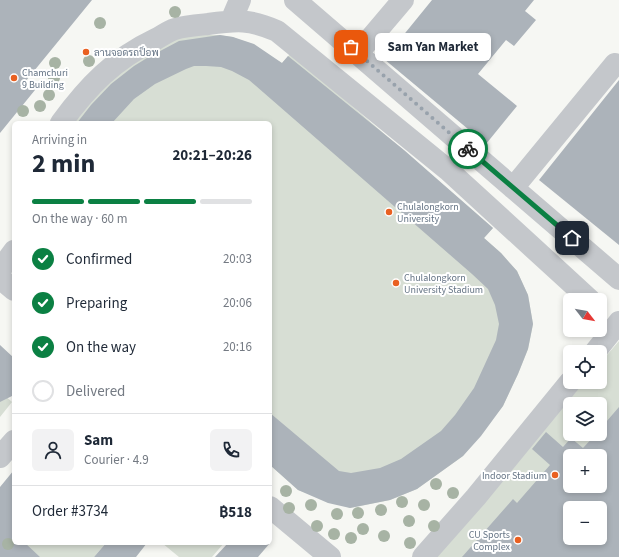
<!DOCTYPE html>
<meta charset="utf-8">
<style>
:root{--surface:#fff;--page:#f2f2f3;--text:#1f2937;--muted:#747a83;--line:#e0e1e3;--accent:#0b8043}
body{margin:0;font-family:"Source Sans 3",Sarabun,sans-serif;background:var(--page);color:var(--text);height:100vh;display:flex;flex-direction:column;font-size:15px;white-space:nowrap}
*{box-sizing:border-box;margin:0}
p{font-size:13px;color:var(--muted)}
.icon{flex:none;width:22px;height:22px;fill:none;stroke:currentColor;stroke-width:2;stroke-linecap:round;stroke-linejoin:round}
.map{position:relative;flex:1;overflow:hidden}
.drawer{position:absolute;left:12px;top:121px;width:260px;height:424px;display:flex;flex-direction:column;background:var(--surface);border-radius:6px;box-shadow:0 2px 6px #0003}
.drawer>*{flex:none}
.needle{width:26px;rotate:121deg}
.tools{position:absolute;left:563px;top:293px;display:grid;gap:8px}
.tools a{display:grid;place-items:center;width:44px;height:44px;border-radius:6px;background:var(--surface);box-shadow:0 2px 6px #0003;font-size:20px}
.pin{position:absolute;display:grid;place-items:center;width:34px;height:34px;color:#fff;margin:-17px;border-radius:8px;box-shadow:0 2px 6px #0006}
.courier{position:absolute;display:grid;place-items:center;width:40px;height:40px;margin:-20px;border:3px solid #0b8043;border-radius:50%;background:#fff;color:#222;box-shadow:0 1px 5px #0007}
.bubble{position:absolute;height:28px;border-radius:6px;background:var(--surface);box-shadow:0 2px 6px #0003;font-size:13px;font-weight:700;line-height:28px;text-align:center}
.summary em{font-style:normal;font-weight:700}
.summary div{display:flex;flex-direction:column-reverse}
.summary{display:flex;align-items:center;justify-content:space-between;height:68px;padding:0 20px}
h1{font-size:26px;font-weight:700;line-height:30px}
.bar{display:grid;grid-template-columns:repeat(4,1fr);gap:6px 4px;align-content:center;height:48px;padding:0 20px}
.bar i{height:5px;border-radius:3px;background:var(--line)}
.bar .selected{background:var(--accent)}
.bar p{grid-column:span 4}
.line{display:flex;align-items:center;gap:10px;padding:0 20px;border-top:1px solid var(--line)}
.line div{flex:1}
.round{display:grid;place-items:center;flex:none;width:42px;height:42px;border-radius:6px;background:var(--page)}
ol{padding:0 20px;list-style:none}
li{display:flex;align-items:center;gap:12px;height:44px}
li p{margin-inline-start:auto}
li .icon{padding:4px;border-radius:50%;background:var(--accent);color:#fff;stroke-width:4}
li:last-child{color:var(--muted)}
li i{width:22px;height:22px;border:2px solid var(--line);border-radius:50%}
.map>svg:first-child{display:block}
.green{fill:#d7ded4;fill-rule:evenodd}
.building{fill:#acb3ba;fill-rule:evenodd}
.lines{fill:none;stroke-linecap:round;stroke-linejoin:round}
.minor{stroke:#c4c7cb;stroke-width:22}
.tree{fill:#a7b3a4}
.done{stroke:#98a2ac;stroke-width:4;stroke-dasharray:0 7.2}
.route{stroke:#0b8043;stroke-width:5}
.poi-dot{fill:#e96021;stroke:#fff;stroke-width:1.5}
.labels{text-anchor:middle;stroke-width:4;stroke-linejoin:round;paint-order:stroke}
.poi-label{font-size:10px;fill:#657485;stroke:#fff;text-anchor:start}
</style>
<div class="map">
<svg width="619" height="557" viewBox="0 0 619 557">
<rect width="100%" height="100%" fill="#f6f7f3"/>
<!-- green -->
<path class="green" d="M191 35H218L233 37 282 63 291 53 493 228 484 238 501 253 517 271 528 295 533 324 528 349 518 374 503 406 463 456 417 489 390 500 350 508 298 490 270 465V123H70L112 73 165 41Z
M619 341V557H435L584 382H600V363ZM570 404H600V434H570ZM570 456H600V486H570ZM570 508H600V538H570Z
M0 391 12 402 0 417Z
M14 543H106L94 557H0Z
M162 543H224L212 557H179Z"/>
<!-- building -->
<path class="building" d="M0 0H92L25 82 35 90 0 133Z
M432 0H534L525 11 536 20 514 46 506 40 478 74 517 106 486 144 384 59Z
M220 35 233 37 254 44 282 63 288 56 404 150 493 228 484 238 501 253 517 271 528 295 533 324 528 349 518 374 503 406 481 436 463 456 417 489 390 500 350 508 328 503 298 490 270 465V413L339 471 351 473 380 468 401 459 441 431 455 415 474 388 496 340 499 324 495 305 488 289 472 274 249 80 232 71 221 67 206 66H194L186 69 155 84 134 99 112 123H77L91 105 111 84 134 66 147 58 179 41Z
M619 80V245L539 180Z
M0 345 14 358V395L0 402Z
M619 407V557H462L513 499 517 503 550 465 532 449 546 432 563 447 571 438 583 448 596 434H600V429ZM570 456H600V486H570ZM570 508H600V538H570Z
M14 470V543H25L40 557H0V487Z
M106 543H147L136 557H94Z
M228 543H270L258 557H215Z"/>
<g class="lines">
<!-- minor -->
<path class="minor" d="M295 0 619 279
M231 21 240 0
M358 53 403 0
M61 123C88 86 114 59 156 39 162 36 168 31 175 29 185 26 198 25 208 24 238 20 249 19 277 31L448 170 590 300
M513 188 615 64
M0 270 14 251
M0 278 14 290
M595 352 619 322
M0 457 14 441
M270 507 330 557
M423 557 476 497 570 382"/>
</g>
<!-- trees -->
<g class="tree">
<circle cx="175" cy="12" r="6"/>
<circle cx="100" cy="23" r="6"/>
<circle cx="89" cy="61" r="6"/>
<circle cx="55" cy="63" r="6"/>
<circle cx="54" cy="78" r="6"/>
<circle cx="49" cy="95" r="6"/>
<circle cx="40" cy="106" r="6"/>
<circle cx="23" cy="111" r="6"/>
<circle cx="436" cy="484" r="6"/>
<circle cx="286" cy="491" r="6"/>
<circle cx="453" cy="493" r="6"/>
<circle cx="402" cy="502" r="6"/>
<circle cx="311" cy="505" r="6"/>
<circle cx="424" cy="505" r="6"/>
<circle cx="289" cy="508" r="6"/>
<circle cx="381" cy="510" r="6"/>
<circle cx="358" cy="513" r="6"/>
<circle cx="337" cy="514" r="6"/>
<circle cx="409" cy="521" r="6"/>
<circle cx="317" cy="526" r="6"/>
<circle cx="434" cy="526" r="6"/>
<circle cx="363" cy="529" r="6"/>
<circle cx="334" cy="534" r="6"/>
<circle cx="384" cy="536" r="6"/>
<circle cx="351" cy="538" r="6"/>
<circle cx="410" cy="543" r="6"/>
<circle cx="8" cy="544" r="6"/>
</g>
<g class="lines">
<!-- done -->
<path class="done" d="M351 47 468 149"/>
<!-- route -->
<path class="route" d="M468 149 572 238"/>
</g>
<!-- markers -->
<g class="poi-dot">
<circle cx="86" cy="52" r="4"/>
<circle cx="14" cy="78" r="4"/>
<circle cx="389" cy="212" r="4"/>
<circle cx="396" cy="283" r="4"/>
<circle cx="555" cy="475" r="4"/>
<circle cx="518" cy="540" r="4"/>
</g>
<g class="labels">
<!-- poi labels -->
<g class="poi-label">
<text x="94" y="56">ลานจอดรถป็อพ</text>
<text x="22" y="76">Chamchuri<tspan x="22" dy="12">9 Building</tspan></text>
<text x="397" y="210">Chulalongkorn<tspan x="397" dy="12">University</tspan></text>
<text x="404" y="281">Chulalongkorn<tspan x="404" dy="12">University Stadium</tspan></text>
<text x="547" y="479" text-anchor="end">Indoor Stadium</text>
<text x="510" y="538" text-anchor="end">CU Sports<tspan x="510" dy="12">Complex</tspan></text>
</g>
</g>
</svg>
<div class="tools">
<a><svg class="needle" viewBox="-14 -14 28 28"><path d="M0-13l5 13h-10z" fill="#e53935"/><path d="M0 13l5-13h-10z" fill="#747a83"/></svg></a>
<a><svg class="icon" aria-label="locate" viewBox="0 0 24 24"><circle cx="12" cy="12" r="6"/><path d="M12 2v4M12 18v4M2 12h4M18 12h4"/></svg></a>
<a><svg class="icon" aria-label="layers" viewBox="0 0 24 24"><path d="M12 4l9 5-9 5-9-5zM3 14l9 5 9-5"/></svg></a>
<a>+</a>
<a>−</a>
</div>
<div class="pin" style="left:351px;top:47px;background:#ea580c"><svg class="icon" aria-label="bag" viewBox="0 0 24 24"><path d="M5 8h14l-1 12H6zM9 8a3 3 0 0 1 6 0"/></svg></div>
<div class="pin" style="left:572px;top:238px;background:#1f2937"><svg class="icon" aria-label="home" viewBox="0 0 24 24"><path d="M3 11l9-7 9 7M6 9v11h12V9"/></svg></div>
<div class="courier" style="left:468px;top:149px"><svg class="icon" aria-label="bike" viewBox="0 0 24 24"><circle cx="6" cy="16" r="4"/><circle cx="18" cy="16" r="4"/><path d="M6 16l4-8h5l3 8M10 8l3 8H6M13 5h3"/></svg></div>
<div class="bubble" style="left:375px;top:33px;width:116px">Sam Yan Market</div>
<section class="drawer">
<div class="summary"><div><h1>2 min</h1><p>Arriving in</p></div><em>20:21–20:26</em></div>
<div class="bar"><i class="selected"></i><i class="selected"></i><i class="selected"></i><i></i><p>On the way · 60 m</p></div>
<ol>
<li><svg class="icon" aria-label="check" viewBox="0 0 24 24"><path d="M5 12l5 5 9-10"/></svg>Confirmed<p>20:03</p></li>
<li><svg class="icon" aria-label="check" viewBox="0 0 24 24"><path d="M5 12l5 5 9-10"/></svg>Preparing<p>20:06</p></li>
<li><svg class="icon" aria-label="check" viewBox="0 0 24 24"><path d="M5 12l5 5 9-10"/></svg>On the way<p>20:16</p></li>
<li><i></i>Delivered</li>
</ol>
<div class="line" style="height:72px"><a class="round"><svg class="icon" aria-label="person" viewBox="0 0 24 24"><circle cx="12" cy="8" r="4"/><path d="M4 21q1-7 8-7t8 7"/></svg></a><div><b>Sam</b><p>Courier · 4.9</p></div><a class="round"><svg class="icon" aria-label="phone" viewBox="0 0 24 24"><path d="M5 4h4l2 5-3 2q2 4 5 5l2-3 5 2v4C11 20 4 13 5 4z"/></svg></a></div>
<div class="line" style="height:52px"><div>Order #3734</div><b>฿518</b></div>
</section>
</div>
